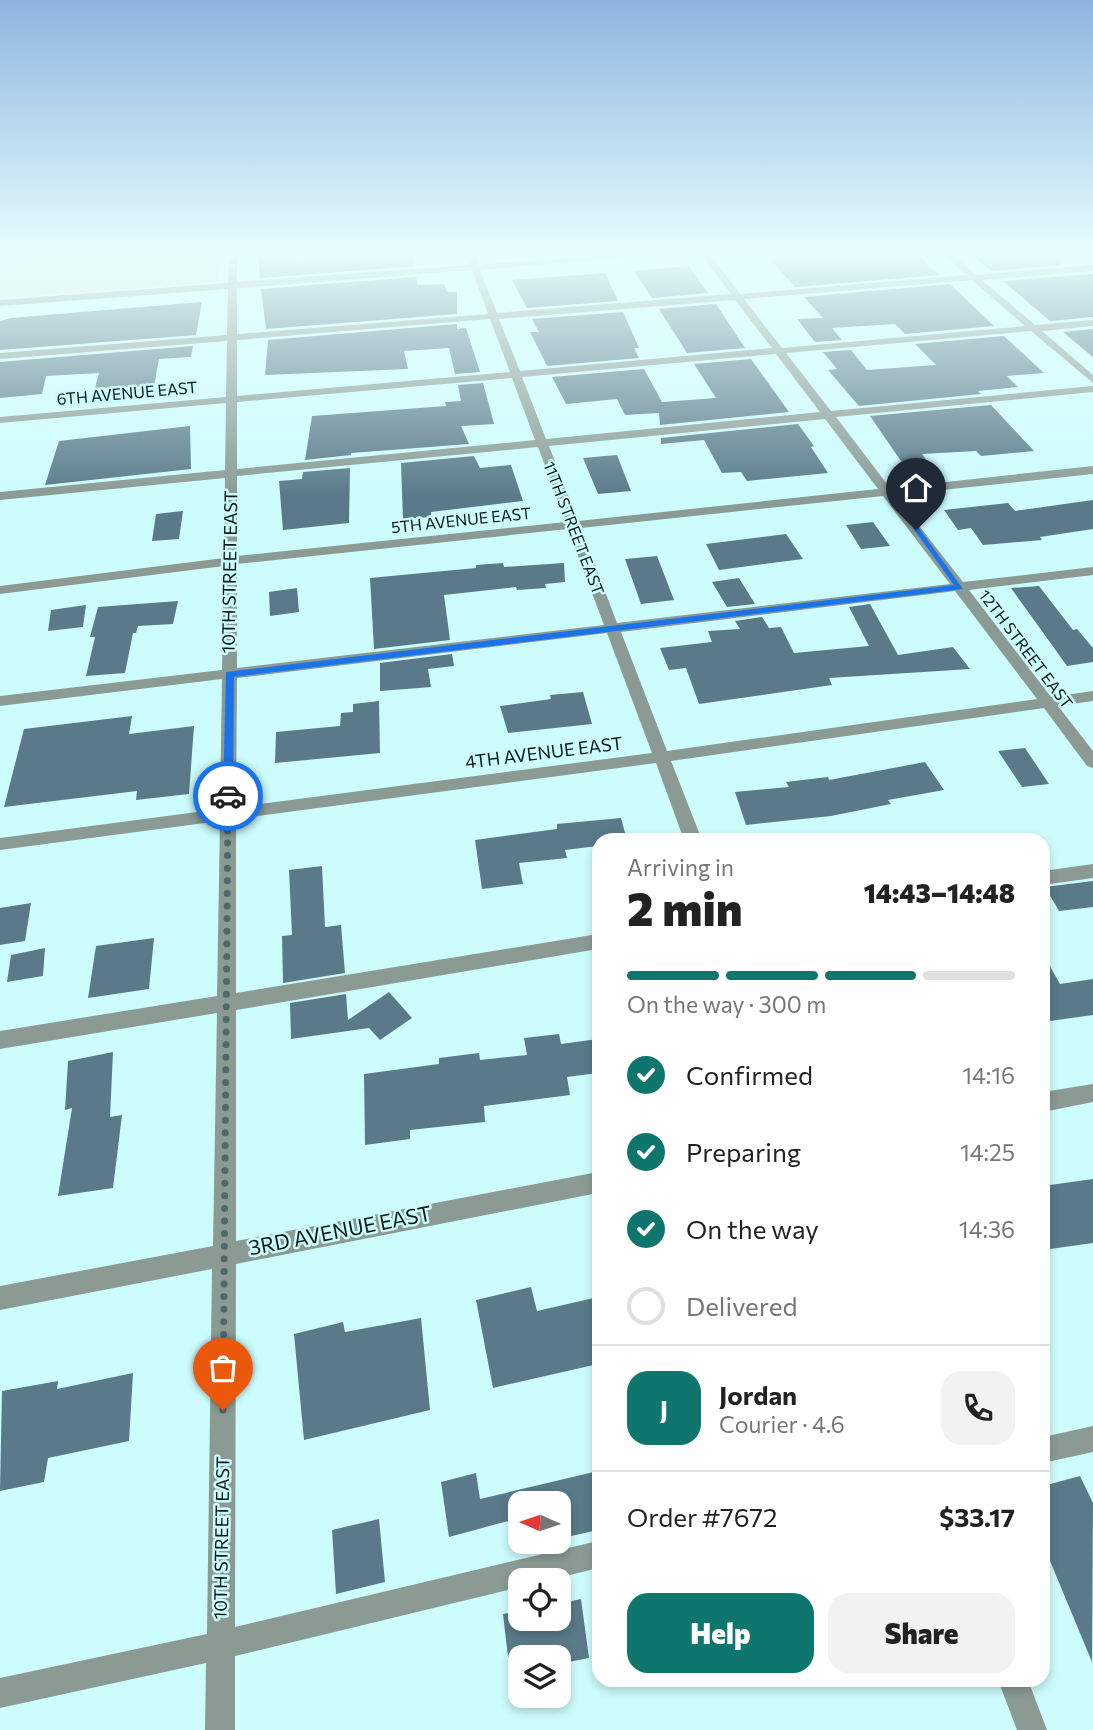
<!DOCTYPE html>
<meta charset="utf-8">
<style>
:root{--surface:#fff;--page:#f2f2f2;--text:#222;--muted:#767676;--line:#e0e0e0;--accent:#0f766e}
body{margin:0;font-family:Commissioner,sans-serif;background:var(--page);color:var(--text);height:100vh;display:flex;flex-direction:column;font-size:26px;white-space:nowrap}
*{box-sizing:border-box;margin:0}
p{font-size:23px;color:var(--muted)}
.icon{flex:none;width:38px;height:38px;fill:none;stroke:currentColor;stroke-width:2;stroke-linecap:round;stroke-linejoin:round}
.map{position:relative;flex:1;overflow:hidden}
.sheet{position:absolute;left:592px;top:833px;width:458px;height:854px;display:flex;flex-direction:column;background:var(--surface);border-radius:21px;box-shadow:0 4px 10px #0003}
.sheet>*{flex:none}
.needle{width:46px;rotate:273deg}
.buttons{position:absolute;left:508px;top:1491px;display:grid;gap:14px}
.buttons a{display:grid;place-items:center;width:63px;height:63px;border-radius:14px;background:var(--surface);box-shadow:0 4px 10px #0003;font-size:35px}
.pin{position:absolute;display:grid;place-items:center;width:60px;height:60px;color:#fff;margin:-72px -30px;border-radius:50% 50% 50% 0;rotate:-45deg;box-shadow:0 0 7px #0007}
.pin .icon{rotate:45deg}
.courier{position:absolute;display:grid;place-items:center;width:70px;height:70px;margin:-35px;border:5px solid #1a73e8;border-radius:50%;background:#fff;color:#222;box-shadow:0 2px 9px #0007}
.overview em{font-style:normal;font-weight:800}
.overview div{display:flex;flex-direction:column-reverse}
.overview{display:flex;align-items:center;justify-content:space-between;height:119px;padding:0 35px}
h1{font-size:46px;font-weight:800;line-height:52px}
.bar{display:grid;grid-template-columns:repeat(4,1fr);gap:10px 7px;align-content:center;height:84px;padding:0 35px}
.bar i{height:9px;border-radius:5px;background:var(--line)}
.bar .current{background:var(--accent)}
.bar p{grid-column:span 4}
.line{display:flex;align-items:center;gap:18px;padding:0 35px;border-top:2px solid var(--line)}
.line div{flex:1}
.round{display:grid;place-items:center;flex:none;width:74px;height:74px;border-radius:21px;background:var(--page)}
ol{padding:0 35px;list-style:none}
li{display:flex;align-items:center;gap:21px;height:77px}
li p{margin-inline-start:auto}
li .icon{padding:7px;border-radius:50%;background:var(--accent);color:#fff;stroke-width:4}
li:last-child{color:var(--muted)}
li i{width:38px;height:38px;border:4px solid var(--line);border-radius:50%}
.cta{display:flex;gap:14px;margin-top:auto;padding:14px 35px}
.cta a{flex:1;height:80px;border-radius:21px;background:var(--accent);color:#fff;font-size:28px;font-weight:800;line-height:80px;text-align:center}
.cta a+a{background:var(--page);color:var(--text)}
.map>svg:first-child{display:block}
.green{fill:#d7e6cf}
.building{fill:#5a7a89}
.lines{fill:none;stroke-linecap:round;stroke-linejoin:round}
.minor{fill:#8b9b94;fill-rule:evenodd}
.route{fill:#1a73e8}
.done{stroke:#4d696a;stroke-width:7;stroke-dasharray:0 12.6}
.labels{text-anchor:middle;stroke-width:5;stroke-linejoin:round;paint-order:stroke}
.far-street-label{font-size:16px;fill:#081a1b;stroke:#cdfcfd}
.street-label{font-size:18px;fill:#081a1b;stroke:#cdfcfd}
.near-street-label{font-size:21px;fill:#081a1b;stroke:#cdfcfd}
</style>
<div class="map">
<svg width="1093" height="1730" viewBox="0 0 1093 1730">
<rect width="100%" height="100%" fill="#cdfcfd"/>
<!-- green -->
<path class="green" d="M7 254H220L219 282 0 298V273Z"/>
<!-- building -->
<path class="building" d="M282 254 283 259 332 254H413L415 266 260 278 258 256Z
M835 254H917L939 275 795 287 771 260Z
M971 254H1059L1060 265 991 271Z
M689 266 708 293 652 298 634 271Z
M605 273 618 301 527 308 512 280Z
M1093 274V317L1050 321 1003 281Z
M416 277 418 285 444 284 447 292H457V314L266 329 261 289Z
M950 284 994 326 905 334 895 324 832 328 842 340 815 342 797 319 823 318 804 297Z
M202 302 196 335 0 350V321L11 318Z
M716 304 745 348 687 353 659 309Z
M623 312 639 348H634L639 358 547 366 530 332H539L532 319Z
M457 324V329L466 328 480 372 455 374 449 348 404 351 408 369 265 375 268 340Z
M1093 329V357L1063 332Z
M1004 336 1044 373 1007 376 1018 387 978 391 981 394 859 406 828 370 837 369 823 352 851 350 867 370 936 365 915 344Z
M193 346 191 357 159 359 154 386 95 388 99 373 46 376 42 394 0 398V362Z
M751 359 789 412 660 425 659 413 625 415 617 399 566 404 552 377 644 369 662 402 716 398 694 364Z
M483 383 494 424 461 426 469 444 351 453V455L305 460 312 416 446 406 445 402 461 401 458 385Z
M991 405 1034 451 981 456 976 451 922 454 928 462 903 464 870 416Z
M798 424 814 446 811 447 828 473 747 481 741 472 722 473 704 440 661 444V438Z
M190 426 191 469 45 485 59 441Z
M617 455 631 491 598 494 583 458Z
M474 456 480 468 511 465 523 501 431 512V517L403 519 401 463Z
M350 468 349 523 283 530 279 481 302 479 303 472Z
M1093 500V529L1040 537 1042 540 983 545 971 528 958 530 944 510 1008 503 1015 511Z
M183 511 179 539 152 541 156 514Z
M873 522 890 546 861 549 846 525Z
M786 534 803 559 719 570 706 544Z
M657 556 674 600 641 604 625 559Z
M503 563 504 567 564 563 565 582 545 584 546 588 517 590 516 587 444 595 450 640 374 649 370 578 476 568V565Z
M739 578 755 604 727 607 712 582Z
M1039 586 1073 630 1077 629 1093 648V662L1067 666 1011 588Z
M297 588 299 612 270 616 269 592Z
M178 601 173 624 138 626 136 633H133L125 673 86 676 95 637H90L98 607Z
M870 604 898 655 953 647 970 669 829 678 832 685 699 704 686 668 669 670 660 648 712 642 708 631 740 629 735 621 762 617 769 628 781 627 794 653 869 646 849 607Z
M86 605 83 627 48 631 51 610Z
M452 654 454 666 428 669 431 687 380 691V663Z
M583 692 592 724 508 733 500 706 551 699 550 695Z
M379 701 380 753 275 763 276 732 340 726 341 713 353 712V704Z
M132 716 129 734 194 726 189 794 136 800 137 791 4 807 24 729Z
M1025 748 1049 784 1022 787 998 751Z
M925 762 944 790 888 800 891 804 831 816 746 825 735 792 789 787 786 782 828 777 829 780Z
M621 818 627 840H598V846L565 850 567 858 519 863 523 884 482 889 475 840 557 829V824Z
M322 866 325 927 341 925 345 973 283 983 282 936 292 935 289 870Z
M1093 881V907L1059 911 1045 887Z
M31 903 25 941 0 945V908Z
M154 938 149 989 88 998 96 946Z
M45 948 43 976 7 982 11 955Z
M1043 954 1060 984 1093 979V1015L1043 1022Z
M389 992 412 1018 380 1040 369 1028 291 1039 290 1003 346 994 348 1020Z
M559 1034 561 1044 598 1039V1073L567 1077 570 1095 484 1106 485 1122 410 1130V1139L365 1145 364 1074 439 1064V1058L479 1053 480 1060 527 1055 524 1038Z
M113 1052 110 1117 122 1115 113 1188 58 1196 72 1108 65 1110 68 1061Z
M1093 1179V1243L1043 1250V1186Z
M531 1287 537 1311 598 1297V1364L493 1388 476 1300Z
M421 1318 430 1410 304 1440 294 1334 343 1322 345 1332Z
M133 1373 129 1441 48 1458 44 1482 0 1491 2 1391 58 1381 57 1389Z
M598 1471V1530L558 1539V1503H520V1523L519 1518 449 1537 441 1482 476 1473 480 1499Z
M1080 1476 1093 1503 1092 1662 1043 1544V1486Z
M379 1519 385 1582 336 1594 332 1530Z
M581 1599 589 1658 558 1664V1657H520V1672L510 1674 503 1614 520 1611V1619H558V1604Z"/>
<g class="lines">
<!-- minor -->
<path class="minor" d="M229 254H237V282L470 265 466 254H475L478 265 616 254H659L480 270 497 313 731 294 701 254H710L740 294 966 275 943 254H953L976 275 1093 265V271L982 280 1035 325 1093 320V326L1042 331 1093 375V383L1031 331 786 353 831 411 1093 386V392L836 417 890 488 1093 466V474L895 495 963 582 1093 567V575L969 590 1051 697 1093 691V701L1058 706 1093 751V768L1087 766 1044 708 671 761 702 840H684L656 763 236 819V993L598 934V949L236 1010V1241L598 1172V1193L236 1264 235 1627 598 1541V1568L550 1580H520V1587L235 1656V1730H205L206 1663 0 1708V1678L207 1634 212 1269 0 1310V1286L213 1246 217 1013 0 1049V1031L217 996 220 821 0 850V838L220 809 222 679 0 706V696L222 670 224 566 0 594V586L224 558 225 478 0 500V492L225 470 226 403 0 423V417L226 397 227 341 0 359V353L227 335 228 289 0 306V300L228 283ZM472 270 488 314 237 334V288ZM972 280 1025 326 782 348 744 299ZM735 300 772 348 520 371 499 319ZM490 319 510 372 237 396V340ZM776 354 820 412 546 439 522 377ZM512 378 535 440 237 469V402ZM825 419 878 489 578 521 549 446ZM538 447 566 522 237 556V476ZM883 496 950 584 617 623 581 528ZM568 529 604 625 237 668V564ZM955 591 1037 699 667 751 621 632ZM607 633 652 753 236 807 237 678Z
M1093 864V878L1043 885V871Z
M1093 1084V1102L1043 1112V1092Z
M1093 1426V1452L1043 1463V1437Z
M998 1680H1028L1047 1730H1017Z"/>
</g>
<!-- sky -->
<linearGradient id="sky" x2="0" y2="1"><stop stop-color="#8db5e0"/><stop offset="0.51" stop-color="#e8fefe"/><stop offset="1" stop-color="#e8fefe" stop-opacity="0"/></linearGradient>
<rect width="1093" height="497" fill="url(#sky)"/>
<!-- route -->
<path class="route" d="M913 528H919L963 589 234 677 233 796 228 800 223 796 226 672 954 585Z"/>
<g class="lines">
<!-- done -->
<path class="done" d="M223 1410 228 796"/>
</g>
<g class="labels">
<!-- far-street labels -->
<g class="far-street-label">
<text transform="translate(127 393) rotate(-5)" y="6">6TH AVENUE EAST</text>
<text transform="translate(461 520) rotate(-6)" y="6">5TH AVENUE EAST</text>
<text transform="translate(574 528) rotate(69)" y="6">11TH STREET EAST</text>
<text transform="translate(1026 649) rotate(53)" y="6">12TH STREET EAST</text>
</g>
<!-- street labels -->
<g class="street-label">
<text transform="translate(230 572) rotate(-89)" y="6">10TH STREET EAST</text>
<text transform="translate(544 753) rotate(-7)" y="6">4TH AVENUE EAST</text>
<text transform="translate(222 1538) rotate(-89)" y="6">10TH STREET EAST</text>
</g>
<!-- near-street labels -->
<g class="near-street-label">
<text transform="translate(340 1231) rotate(-11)" y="7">3RD AVENUE EAST</text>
</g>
</g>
</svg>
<div class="buttons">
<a><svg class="needle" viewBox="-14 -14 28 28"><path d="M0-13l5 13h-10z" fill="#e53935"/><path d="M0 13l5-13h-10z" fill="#767676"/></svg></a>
<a><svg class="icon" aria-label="locate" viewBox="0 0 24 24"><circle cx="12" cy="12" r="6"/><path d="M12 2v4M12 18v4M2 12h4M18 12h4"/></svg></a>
<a><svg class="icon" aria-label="layers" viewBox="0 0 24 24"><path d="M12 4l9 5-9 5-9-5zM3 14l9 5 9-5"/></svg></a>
</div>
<div class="pin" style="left:223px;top:1410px;background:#ea580c"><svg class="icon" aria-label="bag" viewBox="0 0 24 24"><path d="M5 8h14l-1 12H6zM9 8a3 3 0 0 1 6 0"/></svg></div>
<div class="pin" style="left:916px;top:530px;background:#1f2937"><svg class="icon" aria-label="home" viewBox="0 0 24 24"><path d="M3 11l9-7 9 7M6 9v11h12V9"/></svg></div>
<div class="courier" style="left:228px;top:796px"><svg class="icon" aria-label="car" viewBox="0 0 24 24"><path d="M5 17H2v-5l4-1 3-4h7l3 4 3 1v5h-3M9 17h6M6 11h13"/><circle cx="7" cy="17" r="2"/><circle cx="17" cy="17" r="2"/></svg></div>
<section class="sheet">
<div class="overview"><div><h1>2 min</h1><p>Arriving in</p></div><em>14:43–14:48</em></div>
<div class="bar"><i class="current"></i><i class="current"></i><i class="current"></i><i></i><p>On the way · 300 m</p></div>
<ol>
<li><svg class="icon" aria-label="check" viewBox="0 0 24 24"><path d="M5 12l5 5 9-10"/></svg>Confirmed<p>14:16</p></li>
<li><svg class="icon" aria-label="check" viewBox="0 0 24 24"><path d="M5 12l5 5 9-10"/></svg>Preparing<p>14:25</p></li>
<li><svg class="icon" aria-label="check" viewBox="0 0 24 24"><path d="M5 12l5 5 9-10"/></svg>On the way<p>14:36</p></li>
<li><i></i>Delivered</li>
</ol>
<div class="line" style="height:126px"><b class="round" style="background:var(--accent);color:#fff">J</b><div><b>Jordan</b><p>Courier · 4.6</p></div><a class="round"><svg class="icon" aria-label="phone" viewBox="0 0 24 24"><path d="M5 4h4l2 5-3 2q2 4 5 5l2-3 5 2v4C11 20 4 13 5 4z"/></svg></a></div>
<div class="line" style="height:91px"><div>Order #7672</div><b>$33.17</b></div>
<div class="cta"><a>Help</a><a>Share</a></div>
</section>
</div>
